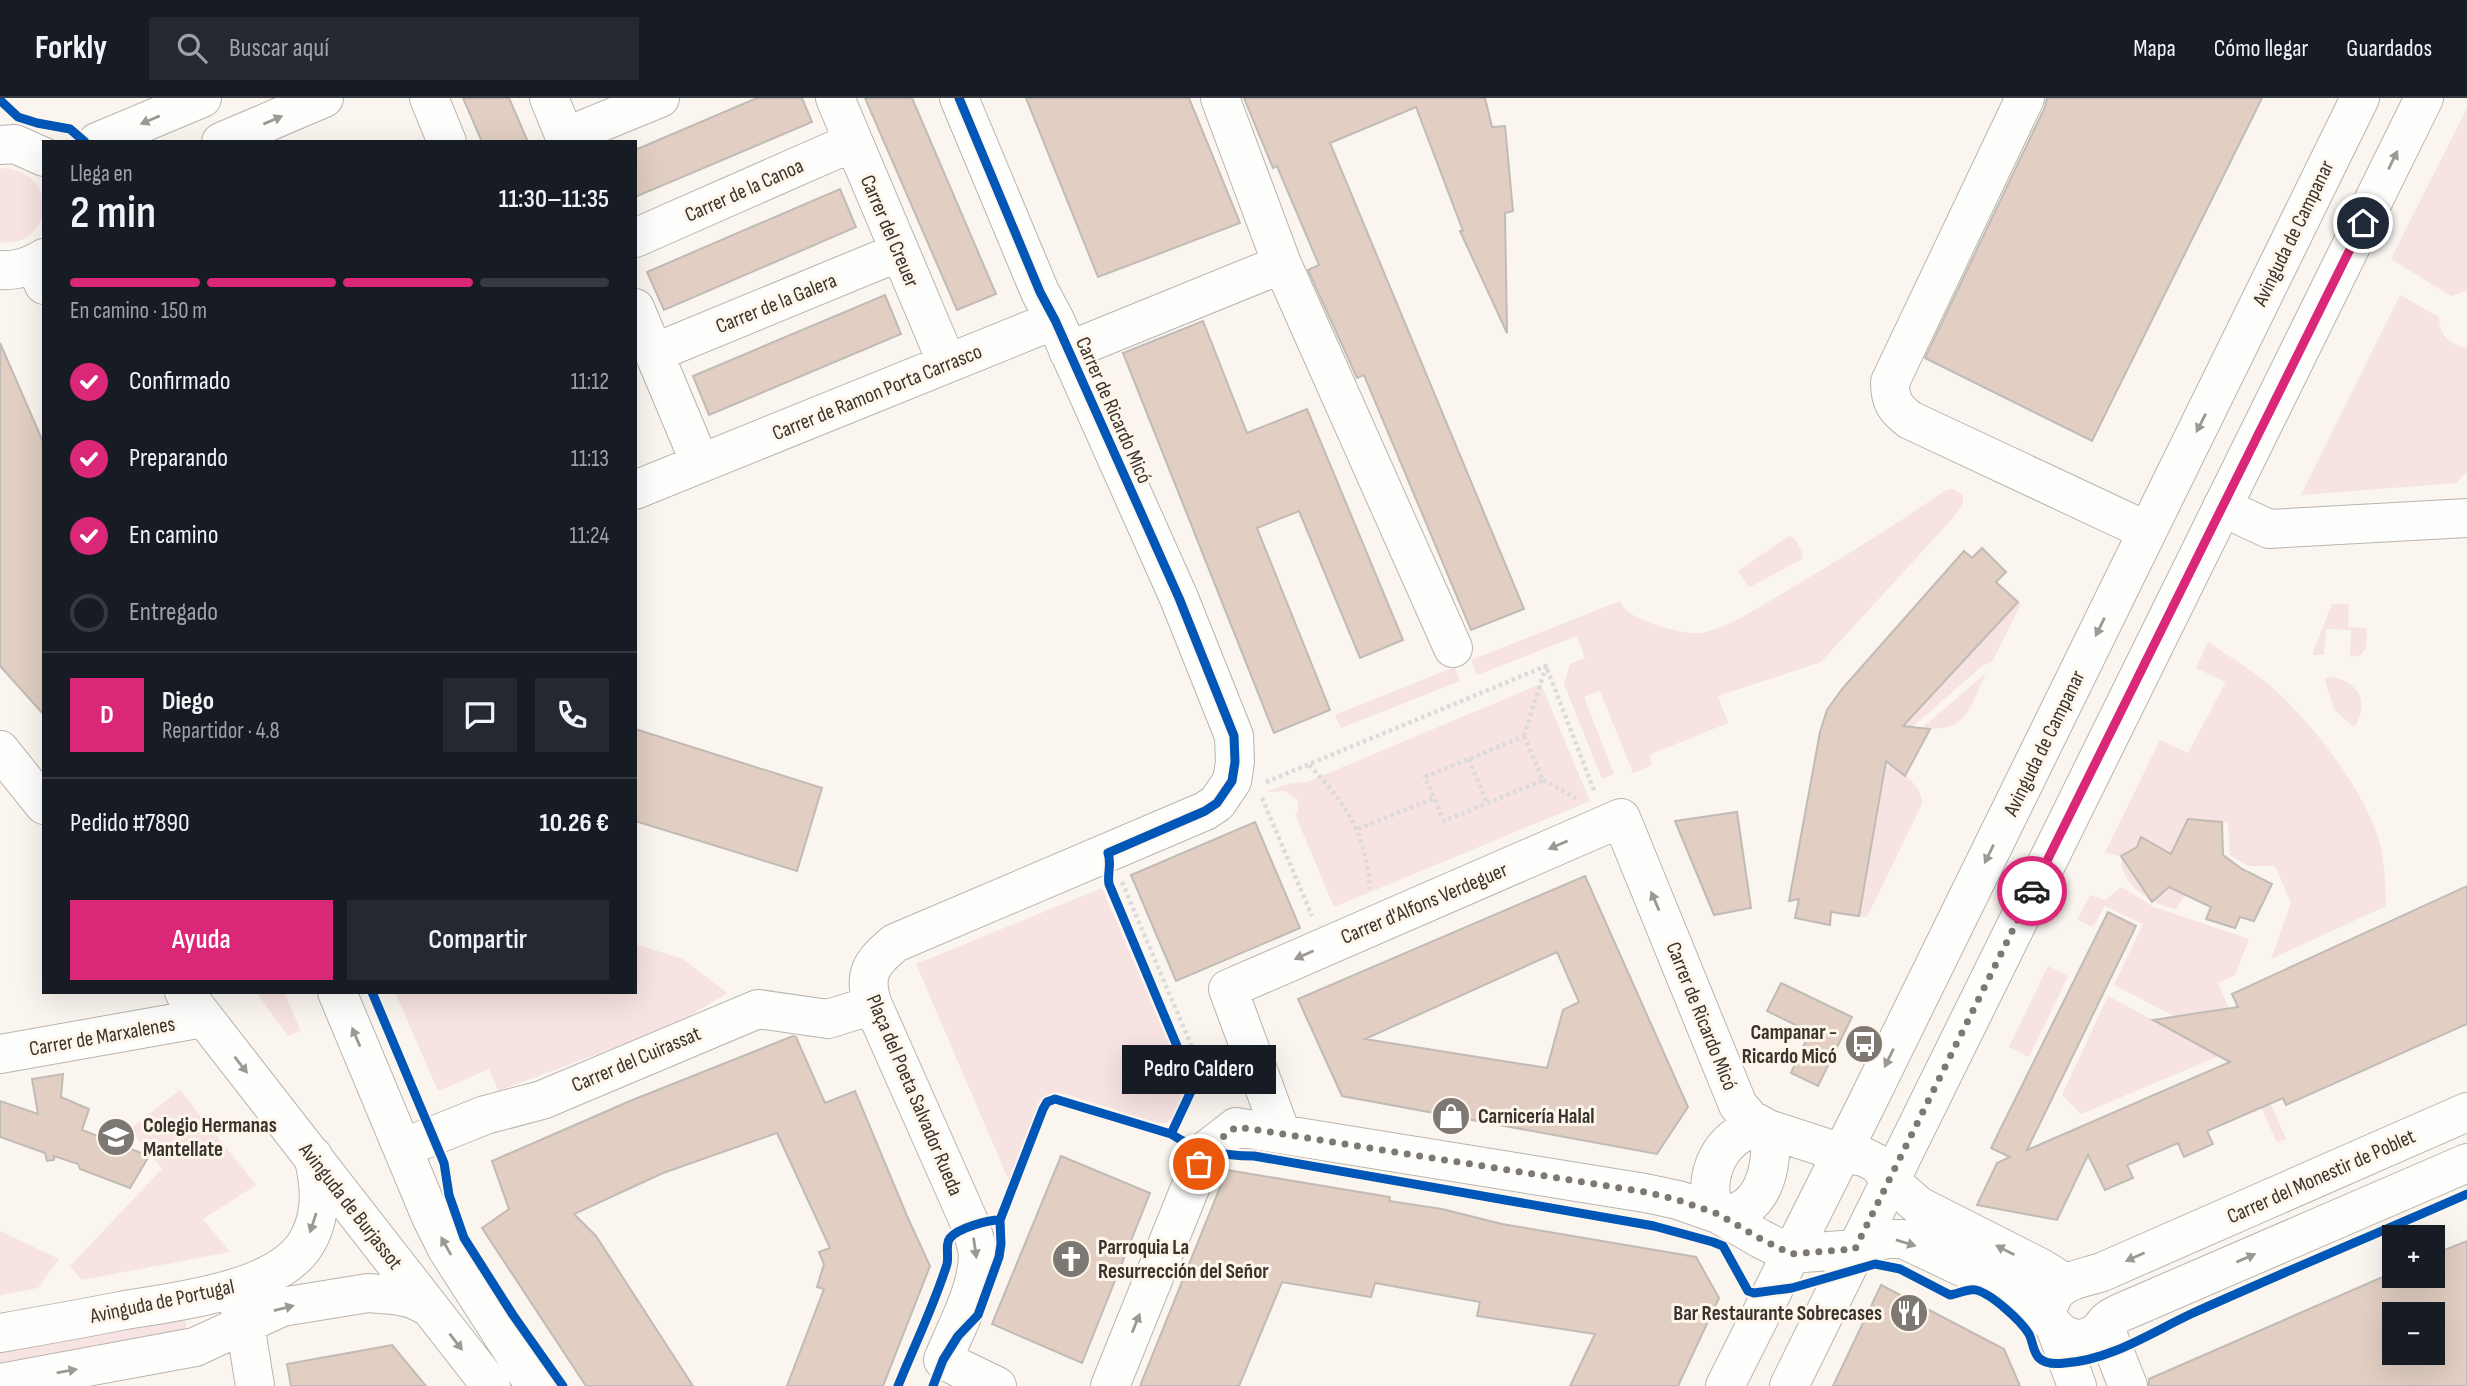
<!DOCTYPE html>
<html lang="es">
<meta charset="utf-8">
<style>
:root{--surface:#171b24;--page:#242831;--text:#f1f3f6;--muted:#9ea1a6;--line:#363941;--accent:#db2777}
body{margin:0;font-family:"Sofia Sans Condensed",sans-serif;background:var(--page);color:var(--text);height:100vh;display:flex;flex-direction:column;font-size:26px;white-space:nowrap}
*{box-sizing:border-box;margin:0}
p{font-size:23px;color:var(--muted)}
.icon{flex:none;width:38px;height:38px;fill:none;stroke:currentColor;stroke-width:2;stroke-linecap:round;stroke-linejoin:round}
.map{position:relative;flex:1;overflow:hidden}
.drawer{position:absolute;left:42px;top:42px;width:595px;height:854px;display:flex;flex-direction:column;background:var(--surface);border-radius:0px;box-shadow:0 7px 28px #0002}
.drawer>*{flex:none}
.controls{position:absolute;left:2382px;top:1127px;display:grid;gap:14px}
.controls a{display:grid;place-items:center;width:63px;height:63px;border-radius:0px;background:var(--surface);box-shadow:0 7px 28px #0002;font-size:35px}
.pin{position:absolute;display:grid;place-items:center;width:60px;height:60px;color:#fff;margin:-30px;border:4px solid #fff;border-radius:50%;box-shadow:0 2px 7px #0007}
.courier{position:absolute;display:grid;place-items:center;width:70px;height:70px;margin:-35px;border:5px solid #db2777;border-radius:50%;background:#fff;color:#222;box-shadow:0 2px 9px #0007}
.bubble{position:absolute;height:49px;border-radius:0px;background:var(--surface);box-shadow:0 7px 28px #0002;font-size:23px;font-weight:600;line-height:49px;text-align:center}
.head em{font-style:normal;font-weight:600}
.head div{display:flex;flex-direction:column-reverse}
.head{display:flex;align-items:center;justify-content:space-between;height:119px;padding:0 28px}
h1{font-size:46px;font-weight:600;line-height:52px}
.bar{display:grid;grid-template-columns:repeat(4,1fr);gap:10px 7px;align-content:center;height:84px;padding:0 28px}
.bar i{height:9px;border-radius:5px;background:var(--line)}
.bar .selected{background:var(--accent)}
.bar p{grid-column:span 4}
.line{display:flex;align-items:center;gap:18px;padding:0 28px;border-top:2px solid var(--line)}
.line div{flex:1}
.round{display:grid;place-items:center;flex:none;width:74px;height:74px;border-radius:0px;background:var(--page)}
ol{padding:0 28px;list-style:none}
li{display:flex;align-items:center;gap:21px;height:77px}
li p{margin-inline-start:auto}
li .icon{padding:7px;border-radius:50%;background:var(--accent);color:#fff;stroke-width:4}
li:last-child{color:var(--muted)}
li i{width:38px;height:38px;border:4px solid var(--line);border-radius:50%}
.cta{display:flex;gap:14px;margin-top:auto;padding:14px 28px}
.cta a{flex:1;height:80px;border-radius:0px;background:var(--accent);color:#fff;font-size:28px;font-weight:600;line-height:80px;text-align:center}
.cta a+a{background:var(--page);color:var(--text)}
header{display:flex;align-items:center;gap:42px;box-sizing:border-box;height:98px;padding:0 35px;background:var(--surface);border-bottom:2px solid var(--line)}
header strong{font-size:33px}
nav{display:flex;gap:38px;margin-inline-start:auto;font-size:24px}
.search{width:490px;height:63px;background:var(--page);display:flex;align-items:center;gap:18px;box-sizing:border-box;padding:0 24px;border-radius:0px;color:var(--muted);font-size:26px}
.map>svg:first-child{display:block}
.green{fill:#f7e3e1}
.building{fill:#e2cec2;stroke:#c1bbb6;stroke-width:2;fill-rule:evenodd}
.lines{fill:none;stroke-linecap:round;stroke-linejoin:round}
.minor-casing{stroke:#b9b4ae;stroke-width:40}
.major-casing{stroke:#b9b4ae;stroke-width:40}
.path{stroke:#dcdbd9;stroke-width:4.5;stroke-dasharray:3.5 3.5;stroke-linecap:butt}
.minor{stroke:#fefefd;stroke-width:38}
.major{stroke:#fefefd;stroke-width:38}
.cycleway-casing{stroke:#fef6eb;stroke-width:13}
.cycleway{stroke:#0057b8;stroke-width:9}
.oneway{fill:#9c9995}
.done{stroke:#7d7871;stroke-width:7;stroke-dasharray:0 12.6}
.route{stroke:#db2777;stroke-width:9}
.labels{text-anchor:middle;stroke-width:6;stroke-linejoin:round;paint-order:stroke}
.street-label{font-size:21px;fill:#39342d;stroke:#fef6eb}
.poi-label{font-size:21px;font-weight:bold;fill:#39342d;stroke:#fef6eb;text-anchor:start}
</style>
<header>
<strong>Forkly</strong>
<div class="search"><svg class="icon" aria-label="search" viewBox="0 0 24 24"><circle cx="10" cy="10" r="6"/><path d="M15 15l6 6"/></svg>Buscar aquí</div>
<nav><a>Mapa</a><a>Cómo llegar</a><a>Guardados</a></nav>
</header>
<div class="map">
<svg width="2467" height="1288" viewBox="0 0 2467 1288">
<rect width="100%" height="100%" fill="#faf5ef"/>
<!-- green -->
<path class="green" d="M2467 10V193L2451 198 2391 161Z
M5 70C64 79 50 151 0 144V71Z
M2400 197 2439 219C2439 237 2450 248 2467 250V374L2456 385 2301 397Z
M1954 391 1963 398V406L1951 422 1821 564 1718 598 1728 625 1649 657 1652 667 1633 675 1600 593 1584 599 1614 676 1602 681 1564 586 1570 566 1585 560 1577 538 1477 577 1471 562 1620 503C1622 506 1623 509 1626 512 1638 523 1685 538 1702 535 1730 529 1758 510 1783 495 1839 462 1893 429 1946 392Z
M1789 438 1794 440 1803 456 1802 461 1750 489 1747 487 1738 473Z
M2018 504 2021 506 1992 564 1982 568 1912 629 1903 628Z
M2332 506H2349L2348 529 2367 530 2366 549 2361 557 2350 559 2351 532 2326 531 2324 557H2314L2313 554Z
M2208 544C2230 559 2254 573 2274 591 2313 627 2361 688 2378 739 2385 761 2385 785 2386 808L2271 861 2291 805 2275 768H2248L2230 757 2228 725 2192 721 2182 734 2171 756 2142 739 2137 749 2173 785 2189 791 2176 811C2151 807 2119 786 2121 758L2105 755 2160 642 2188 655 2226 584 2196 570Z
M1455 569 1460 583 1341 630 1335 617Z
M1986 575C1969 610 1968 635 1922 630Z
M2333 579C2360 585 2369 605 2355 628H2352L2334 611 2325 582 2326 580Z
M1541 586 1590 703 1334 809 1295 716 1298 715V702L1284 693 1266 694 1291 685 1307 684Z
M1886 663C1900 673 1923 687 1922 706L1867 819 1859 818Z
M2121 789 2154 809 2249 841 2235 877 2218 885 2286 1041 2277 1045 2236 951 2081 1016 2062 997 2108 898 2211 953 2183 923 2114 887 2143 826 2105 808 2093 829 2077 822 2090 797 2105 802Z
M1102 790 1185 983C1186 997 1178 1018 1166 1025H1158L1069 997C1056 994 1049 995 1041 1005L1009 1083 916 866Z
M635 846 683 861 727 895 673 928 498 993 489 971 438 993 395 894H635Z
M2048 868 2068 878 2029 959 2009 949Z
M256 894H284L301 933 288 938Z
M180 992 256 1087 203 1121 230 1154 82 1182 70 1168 162 1071 130 1031Z
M0 1133 59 1161 38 1190 0 1197Z
M183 1210 189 1241 0 1276V1243Z"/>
<!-- building -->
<path class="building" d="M463 0H509L528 44H482Z
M757 0H802L812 24 635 99V52Z
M865 0H912L996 196 957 212Z
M1026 0H1189L1240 125 1098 179Z
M1244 0H1485L1492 29 1505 28 1513 113 1505 115 1507 235 1460 133H1463L1416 9 1330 45 1524 511 1471 532 1364 277 1357 280 1308 172 1319 167 1277 68 1273 70Z
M2047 0H2262L2092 343 1925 260 2045 9Z
M840 91 856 129 664 212 647 174Z
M885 197 901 236 709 317 693 278Z
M1203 223 1247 335 1307 311 1403 542 1360 560 1299 413 1257 430 1330 612 1274 635 1123 255Z
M0 245 44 346V617L0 568Z
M1982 450 2006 474 1996 484 2018 504 1903 628 1930 631 1905 678 1886 663 1859 818 1831 814 1830 827 1795 820 1799 801 1789 803 1820 634 1827 612 1842 591 1964 453 1972 460Z
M635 631 822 690 797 773 635 723Z
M1737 714 1751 810 1714 817 1675 723Z
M2188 721 2222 724 2223 757 2242 771 2272 786 2254 823 2240 819 2235 830 2206 821 2211 809 2169 789 2152 804 2121 758 2137 749 2141 739 2171 756Z
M1255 724 1300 830 1176 883 1131 777Z
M1585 778 1688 1009 1657 1056 1342 998 1298 901ZM1557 854 1579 904 1563 912 1547 970 1365 941Z
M2467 788V926L2286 1007 2283 1000 2207 1033 2213 1046 2184 1059 2178 1045 2127 1067 2133 1080 2105 1092 2088 1057 2057 1122 1977 1107 1997 1065 2010 1059 1991 1050 2108 814 2136 828 2027 1052 2230 964 2153 922 2238 909 2232 896Z
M1781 885 1852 919 1818 988 1791 975 1810 934 1767 913Z
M793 938 796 939 825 1005 855 993 907 1118 930 1168 883 1288H787L824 1191 817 1189 824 1166 819 1154 830 1150 777 1035 663 1075 574 1116 596 1138 693 1288H586L482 1130 509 1111 492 1063 630 1003Z
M63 976 61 999 89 1011 82 1032 149 1058 130 1090 80 1071 78 1066 54 1058V1062L47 1063 45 1055 0 1039V1003L38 1016 32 981Z
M1061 1058 1150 1095 1082 1265 992 1226Z
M1227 1072 1390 1099 1389 1103 1442 1111 1502 1126 1696 1159 1719 1200 1678 1288H1570L1595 1236 1477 1218 1480 1204 1375 1185 1371 1199 1282 1184 1239 1288H1140Z
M2467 1143V1288H2149V1281L2394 1174V1178H2432V1157ZM2394 1216H2432V1255H2394Z
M1881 1187 2004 1251 2020 1288H1833Z
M392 1247 426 1288H291L287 1266Z"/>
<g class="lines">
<defs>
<path id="minor" d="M429 0 447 44
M549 0 567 44
M835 0 947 265
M959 0 1040 194 1055 222 1179 500 1234 638 1235 664 1232 683 1217 705 1205 713 895 845C872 864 862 876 873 907L971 1128C973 1137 977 1147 978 1156 978 1192 956 1229 943 1262L997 1288
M1220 0 1282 166
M2025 0 1890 284C1890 303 1895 311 1910 322L2147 433
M565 39 660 0
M97 44 202 0
M221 44 324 0
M0 47 15 46 44 59
M635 140 853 44
M0 172C16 173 30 169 44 160
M635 210 700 365
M1068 253 1282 166 1453 550
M654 255 899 154
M635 392 1055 222
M2222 409 2269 431 2467 420
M0 956 203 920
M1768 1031C1776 1066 1762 1120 1718 1116 1699 1089 1717 1040 1751 1032 1756 1031 1762 1031 1768 1031Z
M1281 1035 1228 891 1621 720 1738 1007 1750 1021 1768 1031 1842 1055 1864 1059 1878 1066 1889 1082 1919 1108 2043 1171 2065 1185
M403 1050 485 1017 542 1002 758 911 828 921 873 907
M238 1205 245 1226 255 1288
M2050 1205C2057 1182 2082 1181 2102 1174L2467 1014
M2104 1227 2128 1288
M2055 1229C2065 1241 2082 1245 2096 1235 2100 1232 2103 1227 2107 1223 2112 1218 2120 1215 2127 1212L2467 1065
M0 1235C40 1228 80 1221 120 1213 172 1204 270 1194 303 1150 323 1122 321 1089 313 1058
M0 1285 195 1249 282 1209 368 1195 394 1197 413 1201 429 1209
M1110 1288 1205 1053 1236 1029 1645 1095 1678 1102 1718 1116 1761 1141 1791 1156 1855 1151 1886 1141H1903L2034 1203 2055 1229 2077 1288"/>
<path id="major" d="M35 166 44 187
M0 652 44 707
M184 894 491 1288
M337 894 431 1119 447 1151 535 1288
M1725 1288 1865 1009 2360 0
M1789 1288 2424 0"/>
</defs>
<!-- minor casing -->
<use href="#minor" class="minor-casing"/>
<!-- major casing -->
<use href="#major" class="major-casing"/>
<!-- path -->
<path class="path" d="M1524 638 1543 682 1444 723 1425 679Z
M1524 638 1546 568 1595 695
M1469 661 1487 705
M1309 667C1347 706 1366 736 1370 791
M1543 682 1576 700
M1266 684 1546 568
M1262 700 1312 818
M1358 731 1434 700
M1122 784 1208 987"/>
<!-- minor -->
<use href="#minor" class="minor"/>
<!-- major -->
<use href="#major" class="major"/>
<defs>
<path id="cycleway" d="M959 0 1040 194 1055 222 1179 500 1234 638 1235 664 1232 683 1217 705 1205 713 1108 755C1112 766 1107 776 1109 786L1190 979 1193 989 1171 1036
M0 2 18 19 37 25 70 31 85 44
M372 894 444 1065 449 1097 464 1140 513 1217 563 1288
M898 1288C914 1248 934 1208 947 1166 949 1159 945 1146 950 1140 958 1130 988 1122 1000 1122
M933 1288 943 1262 958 1238 978 1217 999 1159 1001 1146 1000 1122 1043 1011 1047 1004 1055 1001 1171 1036C1197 1053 1223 1058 1254 1058L1654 1128 1713 1144 1723 1148 1748 1193 1754 1195 1792 1190 1875 1166 1900 1171 1950 1197C1958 1196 1968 1190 1976 1192 1992 1196 2021 1223 2029 1236 2033 1244 2033 1254 2039 1260 2045 1266 2057 1266 2065 1265 2111 1262 2152 1234 2193 1215 2284 1174 2376 1136 2467 1096"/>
</defs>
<!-- cycleway casing -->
<use href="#cycleway" class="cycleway-casing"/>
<!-- cycleway -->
<use href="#cycleway" class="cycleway"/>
</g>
<!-- one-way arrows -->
<defs><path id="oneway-solid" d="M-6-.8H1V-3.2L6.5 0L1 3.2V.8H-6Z" transform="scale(1.75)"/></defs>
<g class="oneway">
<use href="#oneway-solid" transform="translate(150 22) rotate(157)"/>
<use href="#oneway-solid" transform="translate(273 22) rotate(-23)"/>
<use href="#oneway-solid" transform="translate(2393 62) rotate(-64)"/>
<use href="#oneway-solid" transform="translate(2201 325) rotate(117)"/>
<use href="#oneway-solid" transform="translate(2100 529) rotate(116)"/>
<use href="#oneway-solid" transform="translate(1558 747) rotate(157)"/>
<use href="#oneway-solid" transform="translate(1989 756) rotate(116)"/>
<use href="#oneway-solid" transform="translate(1655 803) rotate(-113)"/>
<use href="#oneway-solid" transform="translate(1304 857) rotate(156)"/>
<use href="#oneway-solid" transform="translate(356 939) rotate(-113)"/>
<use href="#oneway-solid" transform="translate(1889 960) rotate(116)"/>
<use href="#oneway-solid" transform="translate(241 967) rotate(52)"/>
<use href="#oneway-solid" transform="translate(313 1125) rotate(108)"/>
<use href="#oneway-solid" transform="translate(1906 1145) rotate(17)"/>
<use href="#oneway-solid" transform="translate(446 1148) rotate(-119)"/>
<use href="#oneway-solid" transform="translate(975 1150) rotate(82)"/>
<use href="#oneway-solid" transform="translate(2005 1152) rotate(-153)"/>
<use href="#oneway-solid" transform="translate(2135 1159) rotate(156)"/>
<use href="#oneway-solid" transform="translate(2246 1160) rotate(-23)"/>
<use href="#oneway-solid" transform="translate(284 1210) rotate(-14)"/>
<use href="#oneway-solid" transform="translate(1136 1225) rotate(-68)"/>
<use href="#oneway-solid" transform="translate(456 1244) rotate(52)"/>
<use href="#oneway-solid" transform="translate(67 1273) rotate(-10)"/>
</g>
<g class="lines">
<!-- done -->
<path class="done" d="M1199 1066 1205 1053 1236 1029 1258 1032 1645 1094 1678 1102 1718 1116 1761 1141 1791 1156 1855 1151 2032 793"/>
<!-- route -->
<path class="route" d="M2032 793 2363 125"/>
</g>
<!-- icons -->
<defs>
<symbol id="bus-disc" viewBox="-11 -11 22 22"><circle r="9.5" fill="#7d7871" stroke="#fef6eb"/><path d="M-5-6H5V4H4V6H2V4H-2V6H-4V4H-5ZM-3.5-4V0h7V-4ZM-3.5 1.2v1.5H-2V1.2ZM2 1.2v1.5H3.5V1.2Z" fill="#fff"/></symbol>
<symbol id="shop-disc" viewBox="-11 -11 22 22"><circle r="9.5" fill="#7d7871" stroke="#fef6eb"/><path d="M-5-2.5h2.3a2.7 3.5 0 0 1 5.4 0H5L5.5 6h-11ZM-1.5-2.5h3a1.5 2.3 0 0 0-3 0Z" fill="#fff"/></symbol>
<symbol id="school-disc" viewBox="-11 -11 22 22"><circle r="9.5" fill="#7d7871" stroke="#fef6eb"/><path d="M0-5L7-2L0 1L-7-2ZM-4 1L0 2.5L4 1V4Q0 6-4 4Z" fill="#fff"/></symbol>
<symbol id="church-disc" viewBox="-11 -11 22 22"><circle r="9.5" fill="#7d7871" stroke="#fef6eb"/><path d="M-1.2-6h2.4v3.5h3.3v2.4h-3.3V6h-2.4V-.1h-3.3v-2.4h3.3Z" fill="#fff"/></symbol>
<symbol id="restaurant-disc" viewBox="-11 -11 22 22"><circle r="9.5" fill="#7d7871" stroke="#fef6eb"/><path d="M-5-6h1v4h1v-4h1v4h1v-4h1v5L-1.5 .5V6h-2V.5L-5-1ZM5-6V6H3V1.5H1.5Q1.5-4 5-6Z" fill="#fff"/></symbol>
</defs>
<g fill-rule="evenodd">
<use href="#bus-disc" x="1842" y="924" width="44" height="44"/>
<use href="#shop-disc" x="1429" y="996" width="44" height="44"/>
<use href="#school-disc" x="94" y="1017" width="44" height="44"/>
<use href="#church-disc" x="1049" y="1139" width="44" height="44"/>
<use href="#restaurant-disc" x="1887" y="1193" width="44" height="44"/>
</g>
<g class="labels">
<!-- street labels -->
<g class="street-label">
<text transform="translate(744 92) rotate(-24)" y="7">Carrer de la Canoa</text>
<text transform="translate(890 133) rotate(67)" y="7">Carrer del Creuer</text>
<text transform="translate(2293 135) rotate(-64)" y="7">Avinguda de Campanar</text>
<text transform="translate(776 205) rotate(-22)" y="7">Carrer de la Galera</text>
<text transform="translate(877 294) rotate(-22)" y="7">Carrer de Ramon Porta Carrasco</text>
<text transform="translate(1114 312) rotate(66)" y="7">Carrer de Ricardo Micó</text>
<text transform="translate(2044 645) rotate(-64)" y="7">Avinguda de Campanar</text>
<text transform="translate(1424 805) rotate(-23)" y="7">Carrer d'Alfons Verdeguer</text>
<text transform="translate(1702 918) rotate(68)" y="7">Carrer de Ricardo Micó</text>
<text transform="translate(102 938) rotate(-10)" y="7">Carrer de Marxalenes</text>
<text transform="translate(636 961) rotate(-23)" y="7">Carrer del Cuirassat</text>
<text transform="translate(915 997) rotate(67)" y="7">Plaça del Poeta Salvador Rueda</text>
<text transform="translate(2321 1078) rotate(-24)" y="7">Carrer del Monestir de Poblet</text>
<text transform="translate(351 1108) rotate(52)" y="7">Avinguda de Burjassot</text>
<text transform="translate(162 1203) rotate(-12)" y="7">Avinguda de Portugal</text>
</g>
<!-- poi labels -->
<g class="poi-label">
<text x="1837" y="941" text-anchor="end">Campanar -<tspan x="1837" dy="24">Ricardo Micó</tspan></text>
<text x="1478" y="1025">Carnicería Halal</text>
<text x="143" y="1034">Colegio Hermanas<tspan x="143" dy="24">Mantellate</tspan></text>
<text x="1098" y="1156">Parroquia La<tspan x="1098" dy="24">Resurrección del Señor</tspan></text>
<text x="1882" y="1222" text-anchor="end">Bar Restaurante Sobrecases</text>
</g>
</g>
</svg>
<div class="controls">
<a>+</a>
<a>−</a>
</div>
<div class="pin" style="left:1199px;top:1066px;background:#ea580c"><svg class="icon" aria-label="bag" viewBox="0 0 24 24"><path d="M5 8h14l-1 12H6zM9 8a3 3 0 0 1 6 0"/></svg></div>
<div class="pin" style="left:2363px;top:125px;background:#1f2937"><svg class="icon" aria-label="home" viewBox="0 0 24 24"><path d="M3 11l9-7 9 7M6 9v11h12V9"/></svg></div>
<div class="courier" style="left:2032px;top:793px"><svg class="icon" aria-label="car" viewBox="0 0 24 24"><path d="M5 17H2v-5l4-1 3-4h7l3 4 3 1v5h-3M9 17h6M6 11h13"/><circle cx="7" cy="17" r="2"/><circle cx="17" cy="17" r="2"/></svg></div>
<div class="bubble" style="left:1122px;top:947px;width:154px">Pedro Caldero</div>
<section class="drawer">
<div class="head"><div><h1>2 min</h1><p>Llega en</p></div><em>11:30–11:35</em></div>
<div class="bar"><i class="selected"></i><i class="selected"></i><i class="selected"></i><i></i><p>En camino · 150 m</p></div>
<ol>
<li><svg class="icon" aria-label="check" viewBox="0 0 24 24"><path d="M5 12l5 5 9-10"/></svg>Confirmado<p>11:12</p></li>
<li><svg class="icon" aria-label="check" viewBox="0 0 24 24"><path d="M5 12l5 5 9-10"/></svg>Preparando<p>11:13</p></li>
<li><svg class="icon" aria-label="check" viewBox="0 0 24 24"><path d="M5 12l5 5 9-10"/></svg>En camino<p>11:24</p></li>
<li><i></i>Entregado</li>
</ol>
<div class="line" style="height:126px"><b class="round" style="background:var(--accent);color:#fff">D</b><div><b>Diego</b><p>Repartidor · 4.8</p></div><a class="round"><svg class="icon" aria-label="chat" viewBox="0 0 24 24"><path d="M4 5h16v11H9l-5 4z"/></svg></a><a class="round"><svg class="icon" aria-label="phone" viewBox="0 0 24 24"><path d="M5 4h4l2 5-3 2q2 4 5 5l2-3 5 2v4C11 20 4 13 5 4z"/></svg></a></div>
<div class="line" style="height:91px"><div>Pedido #7890</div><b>10.26 €</b></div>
<div class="cta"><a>Ayuda</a><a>Compartir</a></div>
</section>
</div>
